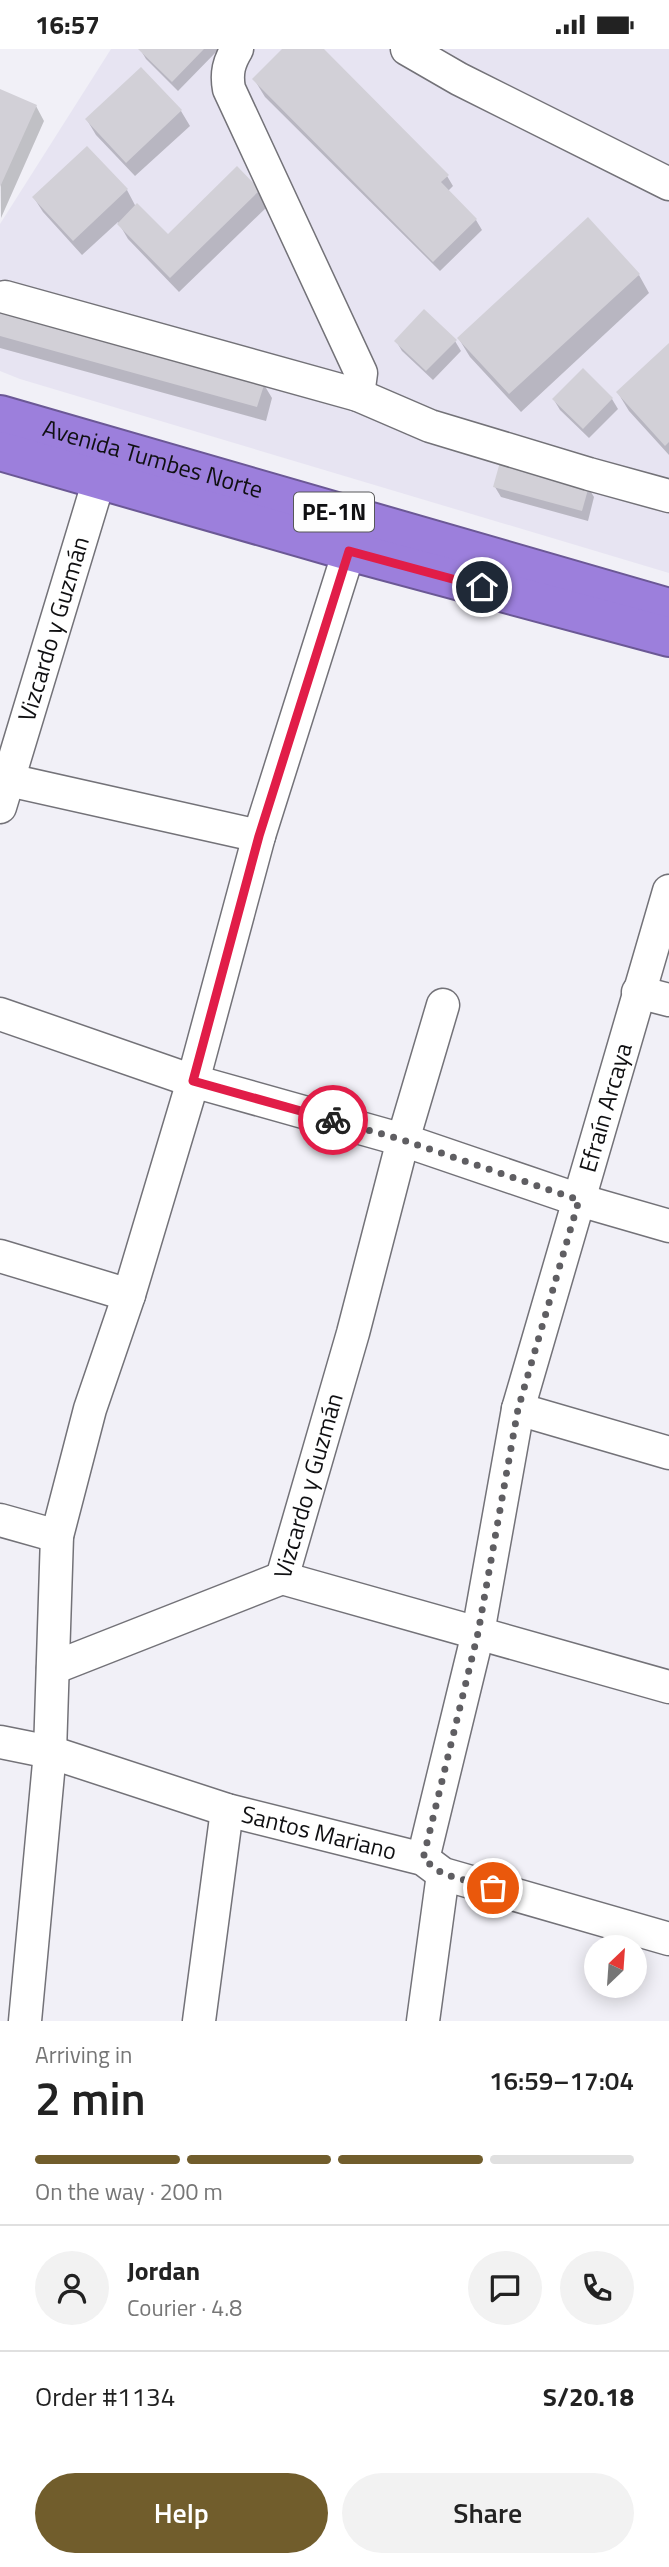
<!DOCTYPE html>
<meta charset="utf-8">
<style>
:root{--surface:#fff;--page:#f2f2f2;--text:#222;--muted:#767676;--line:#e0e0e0;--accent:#715d2c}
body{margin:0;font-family:"Titillium Web",sans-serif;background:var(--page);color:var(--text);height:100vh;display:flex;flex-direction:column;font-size:26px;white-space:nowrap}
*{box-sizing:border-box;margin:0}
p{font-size:23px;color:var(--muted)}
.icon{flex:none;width:38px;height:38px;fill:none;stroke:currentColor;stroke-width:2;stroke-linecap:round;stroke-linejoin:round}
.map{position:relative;height:1972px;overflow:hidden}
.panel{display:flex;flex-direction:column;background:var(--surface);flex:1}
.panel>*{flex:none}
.needle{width:46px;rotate:25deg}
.tools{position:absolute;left:584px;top:1886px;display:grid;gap:14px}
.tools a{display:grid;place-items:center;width:63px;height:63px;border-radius:50%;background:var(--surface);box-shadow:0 4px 18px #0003;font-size:35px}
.pin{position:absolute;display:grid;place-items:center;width:60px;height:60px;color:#fff;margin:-30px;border:4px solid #fff;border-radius:50%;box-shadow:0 2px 7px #0007}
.courier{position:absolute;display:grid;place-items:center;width:70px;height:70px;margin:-35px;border:5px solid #e11d48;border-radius:50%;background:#fff;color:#222;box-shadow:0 2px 9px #0007}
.head em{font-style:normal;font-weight:600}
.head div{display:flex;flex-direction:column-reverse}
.head{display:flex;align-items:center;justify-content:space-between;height:119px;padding:0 35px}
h1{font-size:46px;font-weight:600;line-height:52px}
.bar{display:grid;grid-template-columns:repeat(4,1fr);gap:10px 7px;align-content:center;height:84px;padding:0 35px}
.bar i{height:9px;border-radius:5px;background:var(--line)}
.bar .selected{background:var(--accent)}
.bar p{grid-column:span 4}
.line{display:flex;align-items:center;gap:18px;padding:0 35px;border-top:2px solid var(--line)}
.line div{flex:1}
.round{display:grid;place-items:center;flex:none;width:74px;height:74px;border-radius:37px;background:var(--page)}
.action{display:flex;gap:14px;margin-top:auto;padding:14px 35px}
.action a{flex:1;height:80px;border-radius:42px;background:var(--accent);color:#fff;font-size:28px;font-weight:600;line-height:80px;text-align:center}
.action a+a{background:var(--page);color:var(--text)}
.status{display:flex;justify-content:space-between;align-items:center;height:49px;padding:0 35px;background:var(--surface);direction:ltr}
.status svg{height:19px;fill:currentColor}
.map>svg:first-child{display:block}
.built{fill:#e7e4f2}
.shadow{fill:#0003}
.building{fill:#d2d0d7}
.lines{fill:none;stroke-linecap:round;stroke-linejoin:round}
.minor-casing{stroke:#737278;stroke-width:35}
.highway-casing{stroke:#6b5895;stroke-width:42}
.minor{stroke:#fff;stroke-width:32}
.highway{stroke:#9c7fdc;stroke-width:38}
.done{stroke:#5f5e62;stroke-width:7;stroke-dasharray:0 12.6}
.route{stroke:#e11d48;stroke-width:9}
.labels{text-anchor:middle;stroke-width:7;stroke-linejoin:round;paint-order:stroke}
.shield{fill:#fefefe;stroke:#575759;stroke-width:2}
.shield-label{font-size:23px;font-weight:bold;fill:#101012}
.street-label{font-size:24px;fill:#101012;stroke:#fefefe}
</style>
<div class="status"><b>16:57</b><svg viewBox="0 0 49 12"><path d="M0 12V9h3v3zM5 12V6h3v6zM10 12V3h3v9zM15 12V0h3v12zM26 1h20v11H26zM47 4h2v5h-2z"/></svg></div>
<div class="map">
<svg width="669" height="1972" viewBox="0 0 669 1972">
<rect width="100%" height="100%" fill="#f1f0f7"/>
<!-- built -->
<path class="built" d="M111 0H669V524L20 330 0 322V175Z"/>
<!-- shadow -->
<path class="shadow" d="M140 0H219L178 42 146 10Z
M285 0H322L447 127 453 137 448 142 476 171 482 181 440 222 265 48 254 30Z
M141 20 181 62 190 77 135 127 96 86 87 71Z
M0 41 36 57 44 72 1 169Z
M87 99 127 141 136 158 168 188 259 142 268 157 179 243 128 190 118 173 82 206 43 163 34 149Z
M639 226 649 244 521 363 470 308 459 290Z
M0 261 263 334 272 349 266 372 0 299Z
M396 292H455L461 302 433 331 402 302Z
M669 297V406L629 362 618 344Z
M583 322 612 350 618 360 589 389 560 361 554 351Z
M495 438H588L594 448 588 472 501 448Z"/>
<!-- building -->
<path class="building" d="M138 0H204L172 33Z
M282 0H324L449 126 441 133 477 170 433 213 252 30Z
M141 18 182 61 126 114 85 70Z
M0 40 37 56 0 138Z
M87 97 128 140 73 192 32 148Z
M237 117 260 141 170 229 117 175 137 154 168 185Z
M588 168 640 225 509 345 457 289Z
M0 259 265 333 257 358 0 287Z
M424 260 457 291 426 322 394 292Z
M669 294V393L665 397 616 343Z
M583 319 613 349 583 380 552 350Z
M500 413 589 437 582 462 493 438Z"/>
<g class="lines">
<defs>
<g id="minor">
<path d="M237 0C229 13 226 24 229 40L361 324 358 346"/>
<path d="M407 0 459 30 669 135"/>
<path d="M5 248 358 346 430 377 589 425 669 447"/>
<path d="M0 729 259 787"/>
<path id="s1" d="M0 758 99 431"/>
<path d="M638 943 669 951"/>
<path d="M0 965 193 1032 403 1091 579 1151 669 1177"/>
<path d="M0 1207 129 1246"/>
<path d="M518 1360 669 1404"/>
<path d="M0 1471 57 1487"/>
<path id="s2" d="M282 1529 353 1284 403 1091 443 956"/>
<path d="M282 1529 669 1638"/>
<path d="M53 1619 282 1529"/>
<path id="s3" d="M0 1693 50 1703 227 1761 423 1810 443 1825 669 1890"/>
<path id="s4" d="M423 1810 478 1584 518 1360 669 842"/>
<path d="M25 1972 50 1703 57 1487 90 1360 129 1246 193 1032 259 787 349 502"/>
<path d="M199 1972 227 1761"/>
<path d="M423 1972 443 1825"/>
</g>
<g id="highway">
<path id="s5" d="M0 366 669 559"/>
<path d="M0 402 349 502 669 588"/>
</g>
</defs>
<!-- minor casing -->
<use href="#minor" class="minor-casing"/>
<!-- highway casing -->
<use href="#highway" class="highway-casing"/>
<!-- minor -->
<use href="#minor" class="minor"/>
<!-- highway -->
<use href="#highway" class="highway"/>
</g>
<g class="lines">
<!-- done -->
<path class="done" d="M333 1071 403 1091 579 1151 518 1360 478 1584 423 1810 443 1825 493 1839"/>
<!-- route -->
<path class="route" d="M333 1071 193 1032 259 787 349 502 482 538"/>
</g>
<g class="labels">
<!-- shield labels -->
<rect class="shield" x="294" y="443.5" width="80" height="39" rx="5"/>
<g class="shield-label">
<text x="334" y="471">PE-1N</text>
</g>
<!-- street labels -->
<g class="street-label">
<text dy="8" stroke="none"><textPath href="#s5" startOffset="159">Avenida Tumbes Norte</textPath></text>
<text dy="8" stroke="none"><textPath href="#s1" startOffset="186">Vizcardo y Guzmán</textPath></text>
<text dy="8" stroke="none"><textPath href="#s4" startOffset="774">Efraín Arcaya</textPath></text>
<text dy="8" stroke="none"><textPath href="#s2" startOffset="96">Vizcardo y Guzmán</textPath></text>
<text dy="8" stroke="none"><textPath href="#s3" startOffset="332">Santos Mariano</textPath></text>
</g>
</g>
</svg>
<div class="tools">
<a><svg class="needle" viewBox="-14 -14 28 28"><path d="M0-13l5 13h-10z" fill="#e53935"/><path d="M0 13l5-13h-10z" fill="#767676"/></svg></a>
</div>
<div class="pin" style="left:493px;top:1839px;background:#ea580c"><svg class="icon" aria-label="bag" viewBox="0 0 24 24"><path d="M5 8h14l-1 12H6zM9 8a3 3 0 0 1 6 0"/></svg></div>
<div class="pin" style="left:482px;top:538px;background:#1f2937"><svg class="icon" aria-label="home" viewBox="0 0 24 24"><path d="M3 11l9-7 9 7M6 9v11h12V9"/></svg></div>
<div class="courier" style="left:333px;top:1071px"><svg class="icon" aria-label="bike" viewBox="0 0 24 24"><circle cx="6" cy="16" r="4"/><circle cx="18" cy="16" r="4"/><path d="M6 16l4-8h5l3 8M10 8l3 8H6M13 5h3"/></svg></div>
</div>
<section class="panel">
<div class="head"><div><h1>2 min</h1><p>Arriving in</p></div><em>16:59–17:04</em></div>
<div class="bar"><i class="selected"></i><i class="selected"></i><i class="selected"></i><i></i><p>On the way · 200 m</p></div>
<div class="line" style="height:126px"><a class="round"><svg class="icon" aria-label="person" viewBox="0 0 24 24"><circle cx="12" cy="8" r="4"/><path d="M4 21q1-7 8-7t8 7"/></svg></a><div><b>Jordan</b><p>Courier · 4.8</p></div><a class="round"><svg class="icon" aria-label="chat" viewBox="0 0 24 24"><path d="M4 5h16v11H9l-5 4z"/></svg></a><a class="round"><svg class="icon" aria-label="phone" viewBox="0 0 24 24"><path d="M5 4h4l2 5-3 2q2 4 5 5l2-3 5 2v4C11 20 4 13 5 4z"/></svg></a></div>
<div class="line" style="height:91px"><div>Order #1134</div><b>S/20.18</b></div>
<div class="action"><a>Help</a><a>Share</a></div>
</section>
